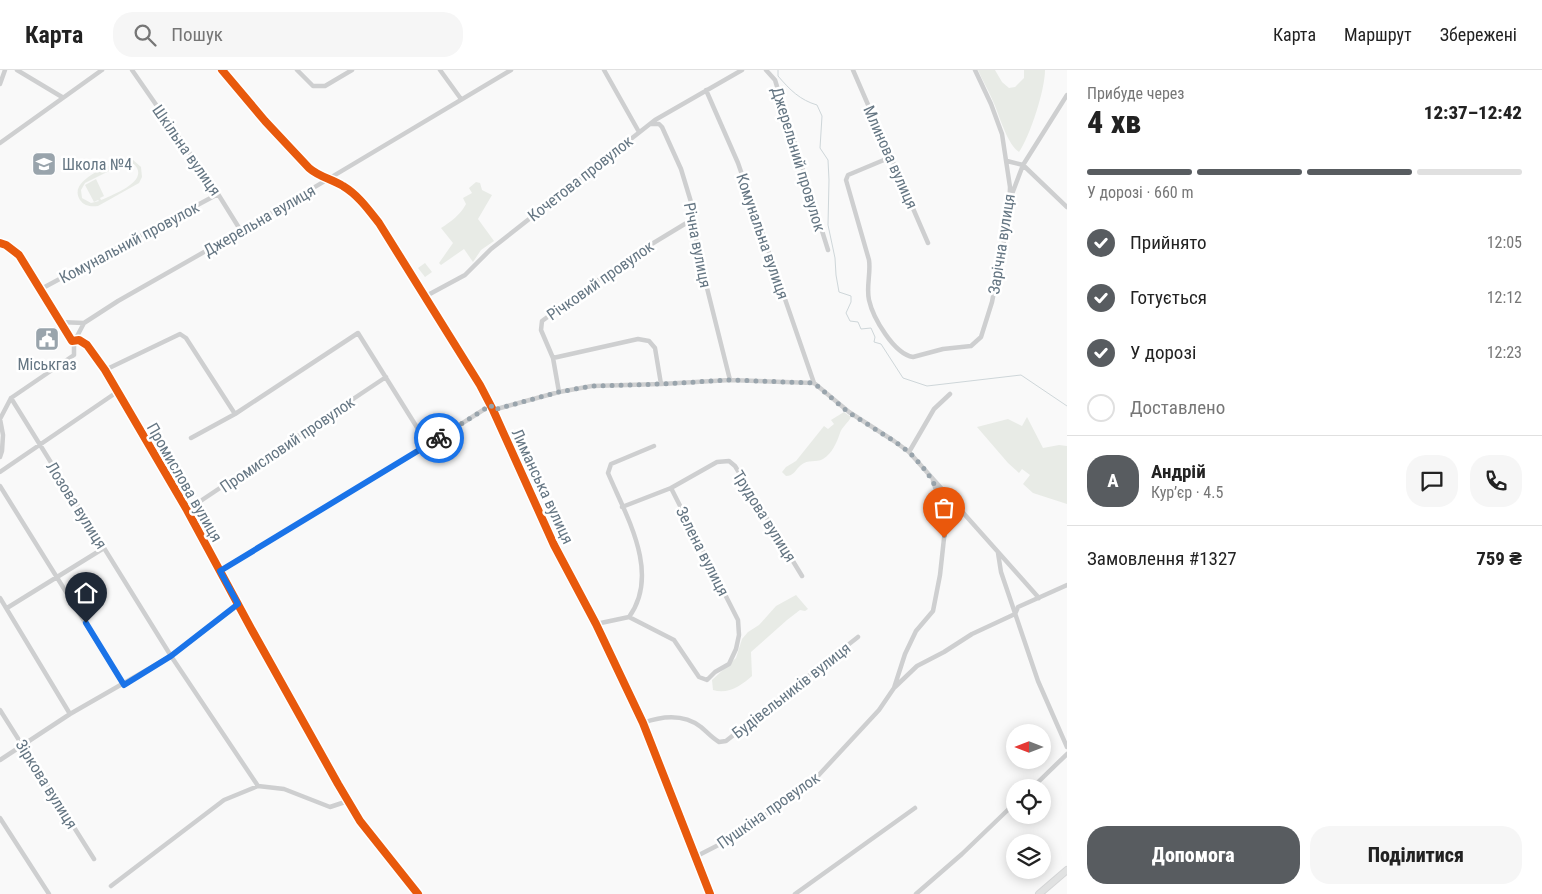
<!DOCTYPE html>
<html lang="uk">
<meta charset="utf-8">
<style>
:root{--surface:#fff;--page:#f6f6f6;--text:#222;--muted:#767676;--line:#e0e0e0;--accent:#585c60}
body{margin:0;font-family:"Roboto Condensed",sans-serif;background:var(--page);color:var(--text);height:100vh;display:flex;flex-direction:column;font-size:19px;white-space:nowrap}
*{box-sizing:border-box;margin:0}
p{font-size:16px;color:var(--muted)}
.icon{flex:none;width:28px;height:28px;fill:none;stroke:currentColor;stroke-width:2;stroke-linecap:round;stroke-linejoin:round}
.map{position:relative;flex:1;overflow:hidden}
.side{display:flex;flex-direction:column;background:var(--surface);width:475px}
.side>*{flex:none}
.needle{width:32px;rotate:270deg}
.buttons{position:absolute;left:1006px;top:654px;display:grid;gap:10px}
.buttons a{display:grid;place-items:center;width:45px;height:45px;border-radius:50%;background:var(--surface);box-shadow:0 2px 12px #0003;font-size:25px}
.pin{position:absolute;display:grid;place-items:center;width:42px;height:42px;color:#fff;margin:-51px -21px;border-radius:50% 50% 50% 0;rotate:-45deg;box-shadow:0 0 5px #0007}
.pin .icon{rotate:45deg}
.courier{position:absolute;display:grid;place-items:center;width:50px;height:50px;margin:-25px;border:4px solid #1a73e8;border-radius:50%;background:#fff;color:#222;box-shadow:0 1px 6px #0007}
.summary em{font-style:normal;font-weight:800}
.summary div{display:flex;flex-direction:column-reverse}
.summary{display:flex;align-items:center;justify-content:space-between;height:85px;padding:0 20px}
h1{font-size:32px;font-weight:800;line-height:38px}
.bar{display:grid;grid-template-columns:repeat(4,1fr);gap:8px 5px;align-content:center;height:60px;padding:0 20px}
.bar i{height:6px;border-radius:4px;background:var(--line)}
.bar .on{background:var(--accent)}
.bar p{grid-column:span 4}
.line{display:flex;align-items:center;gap:12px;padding:0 20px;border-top:1px solid var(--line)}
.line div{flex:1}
.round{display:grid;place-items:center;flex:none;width:52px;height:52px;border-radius:20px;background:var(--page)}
ol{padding:0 20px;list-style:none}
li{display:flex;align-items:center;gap:15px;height:55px}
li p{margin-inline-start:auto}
li .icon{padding:5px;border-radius:50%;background:var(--accent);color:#fff;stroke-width:4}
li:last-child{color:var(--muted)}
li i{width:28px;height:28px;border:2px solid var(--line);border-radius:50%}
.primary-button{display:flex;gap:10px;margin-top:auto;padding:10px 20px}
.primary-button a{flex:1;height:58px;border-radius:20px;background:var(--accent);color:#fff;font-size:20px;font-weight:800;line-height:58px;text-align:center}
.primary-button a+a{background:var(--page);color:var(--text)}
header{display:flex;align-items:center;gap:30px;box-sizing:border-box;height:70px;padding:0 25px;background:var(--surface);border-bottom:1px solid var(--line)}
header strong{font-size:24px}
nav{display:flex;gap:28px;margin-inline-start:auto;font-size:18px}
.search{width:350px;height:45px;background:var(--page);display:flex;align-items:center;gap:12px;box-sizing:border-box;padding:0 18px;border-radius:20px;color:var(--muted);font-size:19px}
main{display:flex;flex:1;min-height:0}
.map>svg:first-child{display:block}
.green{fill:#e8ebe6;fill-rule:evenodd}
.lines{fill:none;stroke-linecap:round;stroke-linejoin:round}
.stream{stroke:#ced6d9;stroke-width:1}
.secondary-casing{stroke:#d5d6d7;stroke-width:8}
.street{stroke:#cecfd0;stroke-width:4.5}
.secondary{stroke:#e1e2e2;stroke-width:6}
.cycleway-casing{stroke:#fff;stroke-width:11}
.cycleway{stroke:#e8590c;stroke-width:8}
.done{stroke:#99a4ac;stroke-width:5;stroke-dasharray:0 9}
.route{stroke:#1a73e8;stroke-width:6}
.labels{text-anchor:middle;stroke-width:5;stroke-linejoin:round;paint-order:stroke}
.street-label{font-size:16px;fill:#657683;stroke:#fff}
.poi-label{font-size:16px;fill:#657683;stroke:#fff;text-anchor:start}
</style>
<header>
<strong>Карта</strong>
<div class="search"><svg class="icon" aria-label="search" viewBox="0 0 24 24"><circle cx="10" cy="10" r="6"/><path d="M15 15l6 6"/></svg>Пошук</div>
<nav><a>Карта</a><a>Маршрут</a><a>Збережені</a></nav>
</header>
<main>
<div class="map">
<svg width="1067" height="824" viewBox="0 0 1067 824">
<rect width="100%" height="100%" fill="#f9f9f9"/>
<!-- green -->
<path class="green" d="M978 0H995L1002 12 1009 18 1015 17 1024 8V0H1045C1045 20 1030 66 1019 82 1006 73 999 43 992 29 988 19 982 10 978 0Z
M123 89 133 90 141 97 142 107 139 113 98 136C91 137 84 136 80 130 67 110 110 96 123 89ZM127 92C132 93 135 94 137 98 145 113 112 125 101 130L100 128 104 126 96 109 85 115 94 132 98 130 99 131 91 133 82 128 81 120 85 113Z
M476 112 480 113 482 120 492 125 478 149 494 171 481 180 473 192 464 179 441 195 439 193 453 173 441 158C452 151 460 145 466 134L463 128 472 123 469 118Z
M425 193 432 202 425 207 418 198Z
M844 342 851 347C848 353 842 357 840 363 837 372 832 384 823 389 816 393 808 389 801 395 795 400 794 406 786 406L782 402 786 397 796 391 824 356 828 359 834 354 831 350Z
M1027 347 1043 378 1059 375 1067 376V434L1033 423 1023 414 1030 405 1022 399 1019 403 1008 393 977 357 1008 349 1022 356Z
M796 525 808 539 805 541 800 540 787 550 751 582 752 606C742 615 728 625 713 620L712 610 736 588 742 569 748 562 759 555 776 536Z"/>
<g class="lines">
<!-- stream -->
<path class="stream" d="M778 0V6C790 20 800 30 817 35L822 46 820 78 828 90 829 110 828 155 835 188 836 205 839 222 851 226V232L846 243 850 251 858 252 861 259 871 258 875 267 874 272 881 274 903 308 927 316 1021 305 1067 336"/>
<defs>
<path id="secondary" d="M222 0 265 51 309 98C319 107 332 109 343 116 358 125 368 139 379 153L480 315 493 340 554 475 596 554 643 653 710 824
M1039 824 1067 800"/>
</defs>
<!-- secondary casing -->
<use href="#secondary" class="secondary-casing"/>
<!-- street -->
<path class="street" d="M17 0 62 27
M132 0 218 124 241 161
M297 0 313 16H325L352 0
M440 0 461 29
M604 0 639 62
M766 0 775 10 828 180
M853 0 928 173
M0 14 5 0
M706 20 738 93 814 313
M650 54H659L662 57 681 99 691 132 698 182 730 310
M0 73 102 0
M891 87 848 105 846 110 869 190C871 203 866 217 869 230 873 248 894 284 913 287L943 279 971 276 981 267 992 232 1009 145 1010 117 1002 64 991 34 975 0
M1007 91 1023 95 1067 137
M1012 124 1023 95 1067 25
M0 173 6 175 19 185 72 271 79 270 87 275 105 300 187 440 253 562 338 714 360 751 418 824
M41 219 218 124
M426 226 465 205 491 179 655 50 742 0
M59 252 84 253
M553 288 638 269 649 271 655 278 661 314
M105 300 180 264 186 268 235 344
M814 313 849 342 894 371 909 382 1039 528
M559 322 553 288 541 260 542 251 627 189 693 149
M11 328 171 586 258 716
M493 340 559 322 592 316 661 314 730 310 814 313
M191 368 235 344 358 263 428 375
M909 382 934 339 950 324
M0 387 2 381 3 365 0 349 11 328 74 285V272L84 253 118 231 241 161 511 0
M0 402 117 322
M0 416 124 615
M671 418 717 392 729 391 735 396 802 506
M622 437 671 418 738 550 739 565 736 579 729 594 715 602 707 610 699 607 674 570 629 547C661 503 626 446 608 403L611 394 654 376
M187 440 386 307
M998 483 1001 502 1038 611 1067 677
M220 501 428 375 491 335
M0 528 70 644
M7 538 104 478
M1015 544 1018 537 1067 515
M596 554 629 547
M895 617 917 596 944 582 972 564 1015 544
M0 640 94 789
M643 653C662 646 684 644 701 657 707 662 712 668 719 672L726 671 858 567
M0 690 70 644 171 586 238 535
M1032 718 1067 684
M0 748 49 824
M695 787 736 766 816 708 879 640 894 618 905 584 916 561 933 541 940 505 946 450 933 411
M111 816 224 730 258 716 284 719 330 737 348 731
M795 824 915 738
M916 824 962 784 1015 733"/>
<!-- secondary -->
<use href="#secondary" class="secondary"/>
<defs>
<path id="cycleway" d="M222 0 265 51 309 98C319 107 332 109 343 116 358 125 368 139 379 153L480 315 493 340 554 475 596 554 643 653 710 824
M0 173 6 175 19 185 72 271 79 270 87 275 105 300 187 440 253 562 338 714 360 751 418 824"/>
</defs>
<!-- cycleway casing -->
<use href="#cycleway" class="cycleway-casing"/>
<!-- cycleway -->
<use href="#cycleway" class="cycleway"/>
</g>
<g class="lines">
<!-- done -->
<path class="done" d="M439 368 491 335 493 340 559 322 592 316 661 314 730 310 814 313 848 342 894 371 909 382 922 396 933 411 946 450 944 468"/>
<!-- route -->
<path class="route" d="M86 553 124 615 171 586 238 534 220 501 439 368"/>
</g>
<!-- icons -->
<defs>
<symbol id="school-square" viewBox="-11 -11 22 22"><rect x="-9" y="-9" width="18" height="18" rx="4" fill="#99a4ac" stroke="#fff"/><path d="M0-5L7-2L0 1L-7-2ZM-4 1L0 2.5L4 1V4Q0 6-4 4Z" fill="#fff"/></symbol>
<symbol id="civic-square" viewBox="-11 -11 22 22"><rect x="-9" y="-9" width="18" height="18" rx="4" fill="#99a4ac" stroke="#fff"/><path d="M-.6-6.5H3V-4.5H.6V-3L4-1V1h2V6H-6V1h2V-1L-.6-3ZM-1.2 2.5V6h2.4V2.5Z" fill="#fff"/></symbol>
</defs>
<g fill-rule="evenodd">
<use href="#school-square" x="30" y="80" width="28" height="28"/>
<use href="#civic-square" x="33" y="255" width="28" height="28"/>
</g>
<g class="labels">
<!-- street labels -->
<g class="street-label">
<text transform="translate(187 80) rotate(55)" y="6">Шкільна вулиця</text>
<text transform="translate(891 87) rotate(66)" y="6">Млинова вулиця</text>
<text transform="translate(799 89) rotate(73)" y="6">Джерельний провулок</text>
<text transform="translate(580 108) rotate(-38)" y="6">Кочетова провулок</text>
<text transform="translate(259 150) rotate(-30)" y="6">Джерельна вулиця</text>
<text transform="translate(763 166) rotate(71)" y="6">Комунальна вулиця</text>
<text transform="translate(129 172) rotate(-28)" y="6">Комунальний провулок</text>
<text transform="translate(1001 174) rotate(-81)" y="6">Зарічна вулиця</text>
<text transform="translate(698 175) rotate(79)" y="6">Річна вулиця</text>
<text transform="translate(600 210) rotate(-35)" y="6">Річковий провулок</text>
<text transform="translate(287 374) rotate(-34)" y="6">Промисловий провулок</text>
<text transform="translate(185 412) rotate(60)" y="6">Промислова вулиця</text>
<text transform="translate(543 416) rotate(65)" y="6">Лиманська вулиця</text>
<text transform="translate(77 435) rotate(58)" y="6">Лозова вулиця</text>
<text transform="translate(765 446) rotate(58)" y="6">Трудова вулиця</text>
<text transform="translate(703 481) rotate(63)" y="6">Зелена вулиця</text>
<text transform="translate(791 620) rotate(-38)" y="6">Будівельників вулиця</text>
<text transform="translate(47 714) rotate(58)" y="6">Зіркова вулиця</text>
<text transform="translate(768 740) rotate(-35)" y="6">Пушкіна провулок</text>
</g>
<!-- poi labels -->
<g class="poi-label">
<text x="62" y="100">Школа №4</text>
<text x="47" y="300" text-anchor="middle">Міськгаз</text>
</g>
</g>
</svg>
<div class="buttons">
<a><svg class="needle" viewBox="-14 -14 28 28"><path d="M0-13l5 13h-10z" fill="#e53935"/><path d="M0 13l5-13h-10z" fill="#767676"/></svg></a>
<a><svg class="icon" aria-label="locate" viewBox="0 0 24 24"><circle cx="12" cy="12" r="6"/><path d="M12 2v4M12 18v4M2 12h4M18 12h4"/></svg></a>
<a><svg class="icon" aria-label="layers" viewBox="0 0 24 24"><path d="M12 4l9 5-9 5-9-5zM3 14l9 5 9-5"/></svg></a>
</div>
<div class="pin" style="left:944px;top:468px;background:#ea580c"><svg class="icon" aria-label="bag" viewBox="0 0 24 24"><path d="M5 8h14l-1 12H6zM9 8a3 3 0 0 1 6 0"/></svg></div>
<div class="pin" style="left:86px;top:553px;background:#1f2937"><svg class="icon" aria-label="home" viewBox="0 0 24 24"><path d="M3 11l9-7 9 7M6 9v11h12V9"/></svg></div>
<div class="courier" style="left:439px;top:368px"><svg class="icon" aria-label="bike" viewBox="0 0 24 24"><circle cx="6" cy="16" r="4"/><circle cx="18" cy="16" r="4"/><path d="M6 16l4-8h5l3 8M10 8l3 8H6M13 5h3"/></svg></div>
</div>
<section class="side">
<div class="summary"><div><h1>4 хв</h1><p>Прибуде через</p></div><em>12:37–12:42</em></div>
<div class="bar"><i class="on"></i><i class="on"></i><i class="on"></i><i></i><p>У дорозі · 660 m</p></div>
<ol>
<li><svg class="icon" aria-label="check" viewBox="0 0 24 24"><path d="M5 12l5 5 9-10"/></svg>Прийнято<p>12:05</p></li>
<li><svg class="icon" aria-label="check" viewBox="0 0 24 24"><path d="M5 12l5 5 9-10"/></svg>Готується<p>12:12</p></li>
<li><svg class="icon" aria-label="check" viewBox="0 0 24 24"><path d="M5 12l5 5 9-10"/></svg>У дорозі<p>12:23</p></li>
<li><i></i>Доставлено</li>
</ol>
<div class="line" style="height:90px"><b class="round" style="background:var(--accent);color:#fff">А</b><div><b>Андрій</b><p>Кур’єр · 4.5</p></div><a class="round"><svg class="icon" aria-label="chat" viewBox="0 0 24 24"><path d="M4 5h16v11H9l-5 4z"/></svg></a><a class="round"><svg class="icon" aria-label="phone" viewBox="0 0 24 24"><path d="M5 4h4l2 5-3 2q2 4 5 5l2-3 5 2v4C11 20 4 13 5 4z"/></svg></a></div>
<div class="line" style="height:65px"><div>Замовлення #1327</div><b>759 ₴</b></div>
<div class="primary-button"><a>Допомога</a><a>Поділитися</a></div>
</section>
</main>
